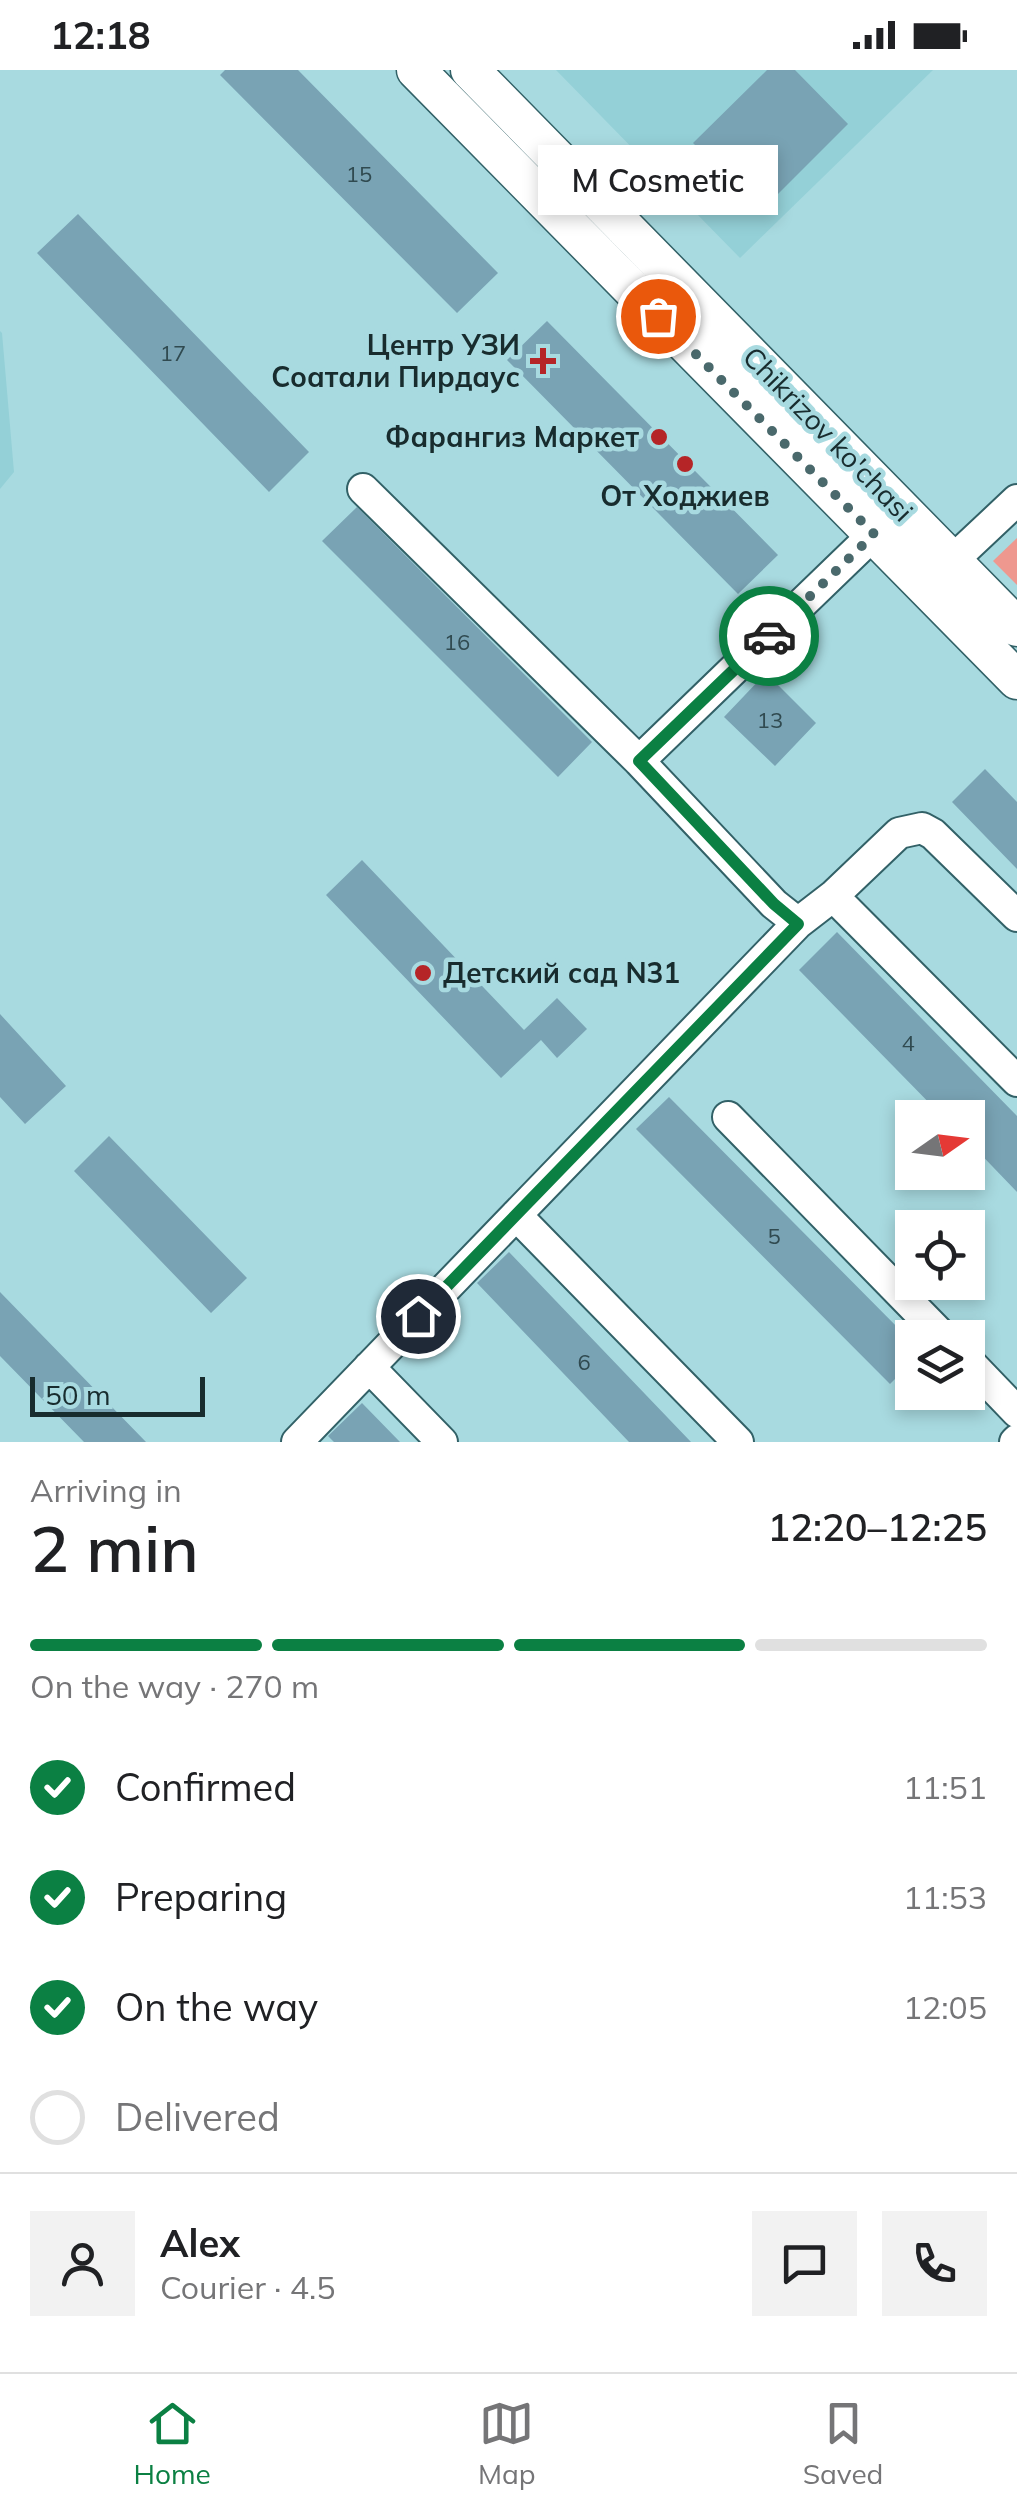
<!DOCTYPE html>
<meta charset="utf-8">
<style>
:root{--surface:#fff;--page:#f2f2f2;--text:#202124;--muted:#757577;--line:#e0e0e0;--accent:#0b8043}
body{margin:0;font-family:Mulish,sans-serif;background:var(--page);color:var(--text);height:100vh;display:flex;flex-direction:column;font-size:38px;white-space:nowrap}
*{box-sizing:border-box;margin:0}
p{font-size:32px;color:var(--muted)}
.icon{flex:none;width:55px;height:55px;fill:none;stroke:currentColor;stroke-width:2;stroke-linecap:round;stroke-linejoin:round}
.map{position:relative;height:1372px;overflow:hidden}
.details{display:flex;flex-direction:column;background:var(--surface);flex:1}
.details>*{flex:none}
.needle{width:65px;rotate:76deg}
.tools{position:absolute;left:895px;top:1030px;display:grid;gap:20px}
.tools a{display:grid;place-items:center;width:90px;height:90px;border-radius:0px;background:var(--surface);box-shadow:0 5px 15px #0003;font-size:50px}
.scale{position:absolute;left:30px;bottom:25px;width:175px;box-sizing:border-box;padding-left:10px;border:5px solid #182c2e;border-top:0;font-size:28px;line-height:35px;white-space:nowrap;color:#182c2e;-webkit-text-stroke:8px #a8dae0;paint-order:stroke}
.pin{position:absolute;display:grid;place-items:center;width:85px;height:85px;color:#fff;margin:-42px;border:5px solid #fff;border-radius:50%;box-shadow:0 2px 10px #0007}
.courier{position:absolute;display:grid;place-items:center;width:100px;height:100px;margin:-50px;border:8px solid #0b8043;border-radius:50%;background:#fff;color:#222;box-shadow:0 2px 12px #0007}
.bubble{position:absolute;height:70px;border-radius:0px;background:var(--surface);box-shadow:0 5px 15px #0003;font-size:32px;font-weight:600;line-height:70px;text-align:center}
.overview em{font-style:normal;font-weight:600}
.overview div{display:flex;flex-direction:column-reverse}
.overview{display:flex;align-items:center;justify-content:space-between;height:170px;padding:0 30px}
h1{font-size:65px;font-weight:600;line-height:75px}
.bar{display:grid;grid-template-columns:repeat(4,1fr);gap:15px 10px;align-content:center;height:120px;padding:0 30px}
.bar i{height:12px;border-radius:8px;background:var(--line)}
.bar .current{background:var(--accent)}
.bar p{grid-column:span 4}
.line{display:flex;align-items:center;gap:25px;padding:0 30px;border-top:2px solid var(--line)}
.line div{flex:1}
.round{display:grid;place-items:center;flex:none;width:105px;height:105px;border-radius:0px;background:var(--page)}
ol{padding:0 30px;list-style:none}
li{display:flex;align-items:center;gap:30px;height:110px}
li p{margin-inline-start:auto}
li .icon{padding:10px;border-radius:50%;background:var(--accent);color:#fff;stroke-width:4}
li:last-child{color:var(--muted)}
li i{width:55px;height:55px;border:5px solid var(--line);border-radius:50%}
.status{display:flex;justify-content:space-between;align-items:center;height:70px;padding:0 50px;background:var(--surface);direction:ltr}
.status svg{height:28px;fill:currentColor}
.tab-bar{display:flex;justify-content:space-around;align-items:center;height:140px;border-top:2px solid var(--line);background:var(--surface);font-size:28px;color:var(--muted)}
.tab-bar a{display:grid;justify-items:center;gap:5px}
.tab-bar .current{color:var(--accent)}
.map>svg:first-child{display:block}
.built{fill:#94d0d7}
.green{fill:#ee988f}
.building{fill:#79a3b4}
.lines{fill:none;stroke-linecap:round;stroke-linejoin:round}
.minor-casing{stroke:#326167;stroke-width:34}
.major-casing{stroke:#326167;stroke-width:41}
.minor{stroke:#fff;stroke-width:30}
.major{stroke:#fff;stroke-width:38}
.done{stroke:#4a696c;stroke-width:10;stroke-dasharray:0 18}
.route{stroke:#0b8043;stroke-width:12}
.poi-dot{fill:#b52527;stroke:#a8dae0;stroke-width:4}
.labels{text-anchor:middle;stroke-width:9;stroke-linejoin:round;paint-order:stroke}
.number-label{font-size:22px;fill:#304a50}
.poi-label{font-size:28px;font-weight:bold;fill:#182c2e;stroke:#a8dae0;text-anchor:end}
.street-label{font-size:28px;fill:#182c2e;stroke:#a8dae0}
</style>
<div class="status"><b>12:18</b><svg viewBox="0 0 49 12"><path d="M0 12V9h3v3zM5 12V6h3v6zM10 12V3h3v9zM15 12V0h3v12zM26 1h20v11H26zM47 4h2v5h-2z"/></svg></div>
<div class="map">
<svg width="1017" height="1372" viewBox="0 0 1017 1372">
<rect width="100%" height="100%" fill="#a8dae0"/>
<!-- built -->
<path class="built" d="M556 0H933L740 188Z
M0 261 2 263 14 402 0 419Z"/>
<!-- green -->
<path class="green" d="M1017 468V515L993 491Z"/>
<!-- building -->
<path class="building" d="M225 0H298L498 203 457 243 220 5Z
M767 0H795L848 54 761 141 693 73Z
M78 144 309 382 269 422 37 183Z
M547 251 778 485 738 524 507 290Z
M357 437 592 672 558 707 322 471Z
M766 603 816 653 775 696 724 647Z
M985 699 1017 732V799L952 732Z
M362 790 524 960 557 928 587 959 557 988 541 970 501 1008 326 825Z
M837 862 1017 1046V1122L968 1071V1048H944L799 900Z
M0 944 66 1016 25 1054 0 1027Z
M669 1027 912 1272V1292L890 1314 636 1059Z
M109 1066 247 1208 211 1243 74 1101Z
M509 1182 691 1372H629L477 1213Z
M0 1222 146 1372H84L0 1286Z
M362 1333 400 1372H334L328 1366Z"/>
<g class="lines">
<defs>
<path id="minor" d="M363 419 639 691 874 464
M952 491 1017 430
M639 691 774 834 798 853 833 826 899 763 922 758 933 764 1017 846
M833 826 1017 1011
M728 1047 944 1268
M516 1145 738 1372
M968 1291 1017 1342
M369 1297 442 1372
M297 1372 798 853
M1015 1372 1017 1370"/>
<path id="major" d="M416 0 1017 610
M470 0 1017 557"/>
</defs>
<!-- minor casing -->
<use href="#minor" class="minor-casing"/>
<!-- major casing -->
<use href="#major" class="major-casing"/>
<!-- minor -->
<use href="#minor" class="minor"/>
<!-- major -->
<use href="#major" class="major"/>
</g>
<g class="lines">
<!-- done -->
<path class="done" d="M658 246 874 464 769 566"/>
<!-- route -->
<path class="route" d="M418 1246 798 854 774 834 639 691 769 566"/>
</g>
<!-- markers -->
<g class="poi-dot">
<path d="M538 276h10v10h10v10h-10v10h-10v-10h-10v-10h10z"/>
<circle cx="659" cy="367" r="10"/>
<circle cx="685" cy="394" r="10"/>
<circle cx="423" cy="903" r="10"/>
</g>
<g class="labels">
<!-- number labels -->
<g class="number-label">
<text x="359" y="112">15</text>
<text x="173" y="291">17</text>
<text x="457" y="580">16</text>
<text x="770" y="658">13</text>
<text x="908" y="981">4</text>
<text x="774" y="1174">5</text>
<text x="584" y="1300">6</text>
</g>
<!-- poi labels -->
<g class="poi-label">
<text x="520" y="285">Центр УЗИ<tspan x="520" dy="32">Соатали Пирдаус</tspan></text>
<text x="639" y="377">Фарангиз Маркет</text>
<text x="685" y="436" text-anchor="middle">От Ходжиев</text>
<text x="443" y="913" text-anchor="start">Детский сад N31</text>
</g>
<!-- street labels -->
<g class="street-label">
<text transform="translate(828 364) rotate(46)" y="10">Chikrizov ko'chasi</text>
</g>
</g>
</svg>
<div class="tools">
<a><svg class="needle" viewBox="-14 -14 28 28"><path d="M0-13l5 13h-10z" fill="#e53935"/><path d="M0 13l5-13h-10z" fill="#757577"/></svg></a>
<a><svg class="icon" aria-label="locate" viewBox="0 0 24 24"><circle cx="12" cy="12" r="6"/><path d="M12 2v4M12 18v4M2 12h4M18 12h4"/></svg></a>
<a><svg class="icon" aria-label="layers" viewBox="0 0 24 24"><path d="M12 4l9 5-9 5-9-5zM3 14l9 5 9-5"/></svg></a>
</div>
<div class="scale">50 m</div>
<div class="pin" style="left:658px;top:246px;background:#ea580c"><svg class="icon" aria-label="bag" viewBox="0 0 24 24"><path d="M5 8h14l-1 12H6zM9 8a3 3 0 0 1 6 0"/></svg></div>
<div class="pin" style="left:418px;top:1246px;background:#1f2937"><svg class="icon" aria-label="home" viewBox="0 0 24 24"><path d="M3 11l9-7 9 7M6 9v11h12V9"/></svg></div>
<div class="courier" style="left:769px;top:566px"><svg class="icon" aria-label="car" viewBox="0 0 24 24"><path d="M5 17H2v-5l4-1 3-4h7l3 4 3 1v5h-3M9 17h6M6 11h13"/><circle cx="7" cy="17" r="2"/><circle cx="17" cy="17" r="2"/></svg></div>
<div class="bubble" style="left:538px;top:75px;width:240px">M Cosmetic</div>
</div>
<section class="details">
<div class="overview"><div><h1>2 min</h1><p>Arriving in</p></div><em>12:20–12:25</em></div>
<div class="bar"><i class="current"></i><i class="current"></i><i class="current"></i><i></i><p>On the way · 270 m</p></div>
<ol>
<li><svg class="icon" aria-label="check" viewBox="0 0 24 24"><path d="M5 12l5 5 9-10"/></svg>Confirmed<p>11:51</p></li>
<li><svg class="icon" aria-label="check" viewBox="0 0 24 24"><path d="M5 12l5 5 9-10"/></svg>Preparing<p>11:53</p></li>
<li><svg class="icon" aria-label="check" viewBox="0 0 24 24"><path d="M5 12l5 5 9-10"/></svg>On the way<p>12:05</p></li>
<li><i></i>Delivered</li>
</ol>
<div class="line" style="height:180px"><a class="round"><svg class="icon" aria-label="person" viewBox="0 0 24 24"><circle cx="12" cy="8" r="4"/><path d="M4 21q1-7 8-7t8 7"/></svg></a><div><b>Alex</b><p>Courier · 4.5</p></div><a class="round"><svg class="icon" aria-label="chat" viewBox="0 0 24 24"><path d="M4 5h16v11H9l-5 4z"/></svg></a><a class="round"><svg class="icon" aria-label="phone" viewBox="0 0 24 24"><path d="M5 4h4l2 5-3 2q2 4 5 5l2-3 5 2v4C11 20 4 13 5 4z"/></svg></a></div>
</section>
<nav class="tab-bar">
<a class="current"><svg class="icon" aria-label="home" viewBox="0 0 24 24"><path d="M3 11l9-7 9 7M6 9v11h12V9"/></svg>Home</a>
<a><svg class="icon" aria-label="map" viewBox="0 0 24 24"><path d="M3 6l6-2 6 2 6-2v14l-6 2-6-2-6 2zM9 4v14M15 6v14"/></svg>Map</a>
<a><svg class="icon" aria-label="saved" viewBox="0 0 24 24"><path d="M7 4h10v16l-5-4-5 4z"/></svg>Saved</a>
</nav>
